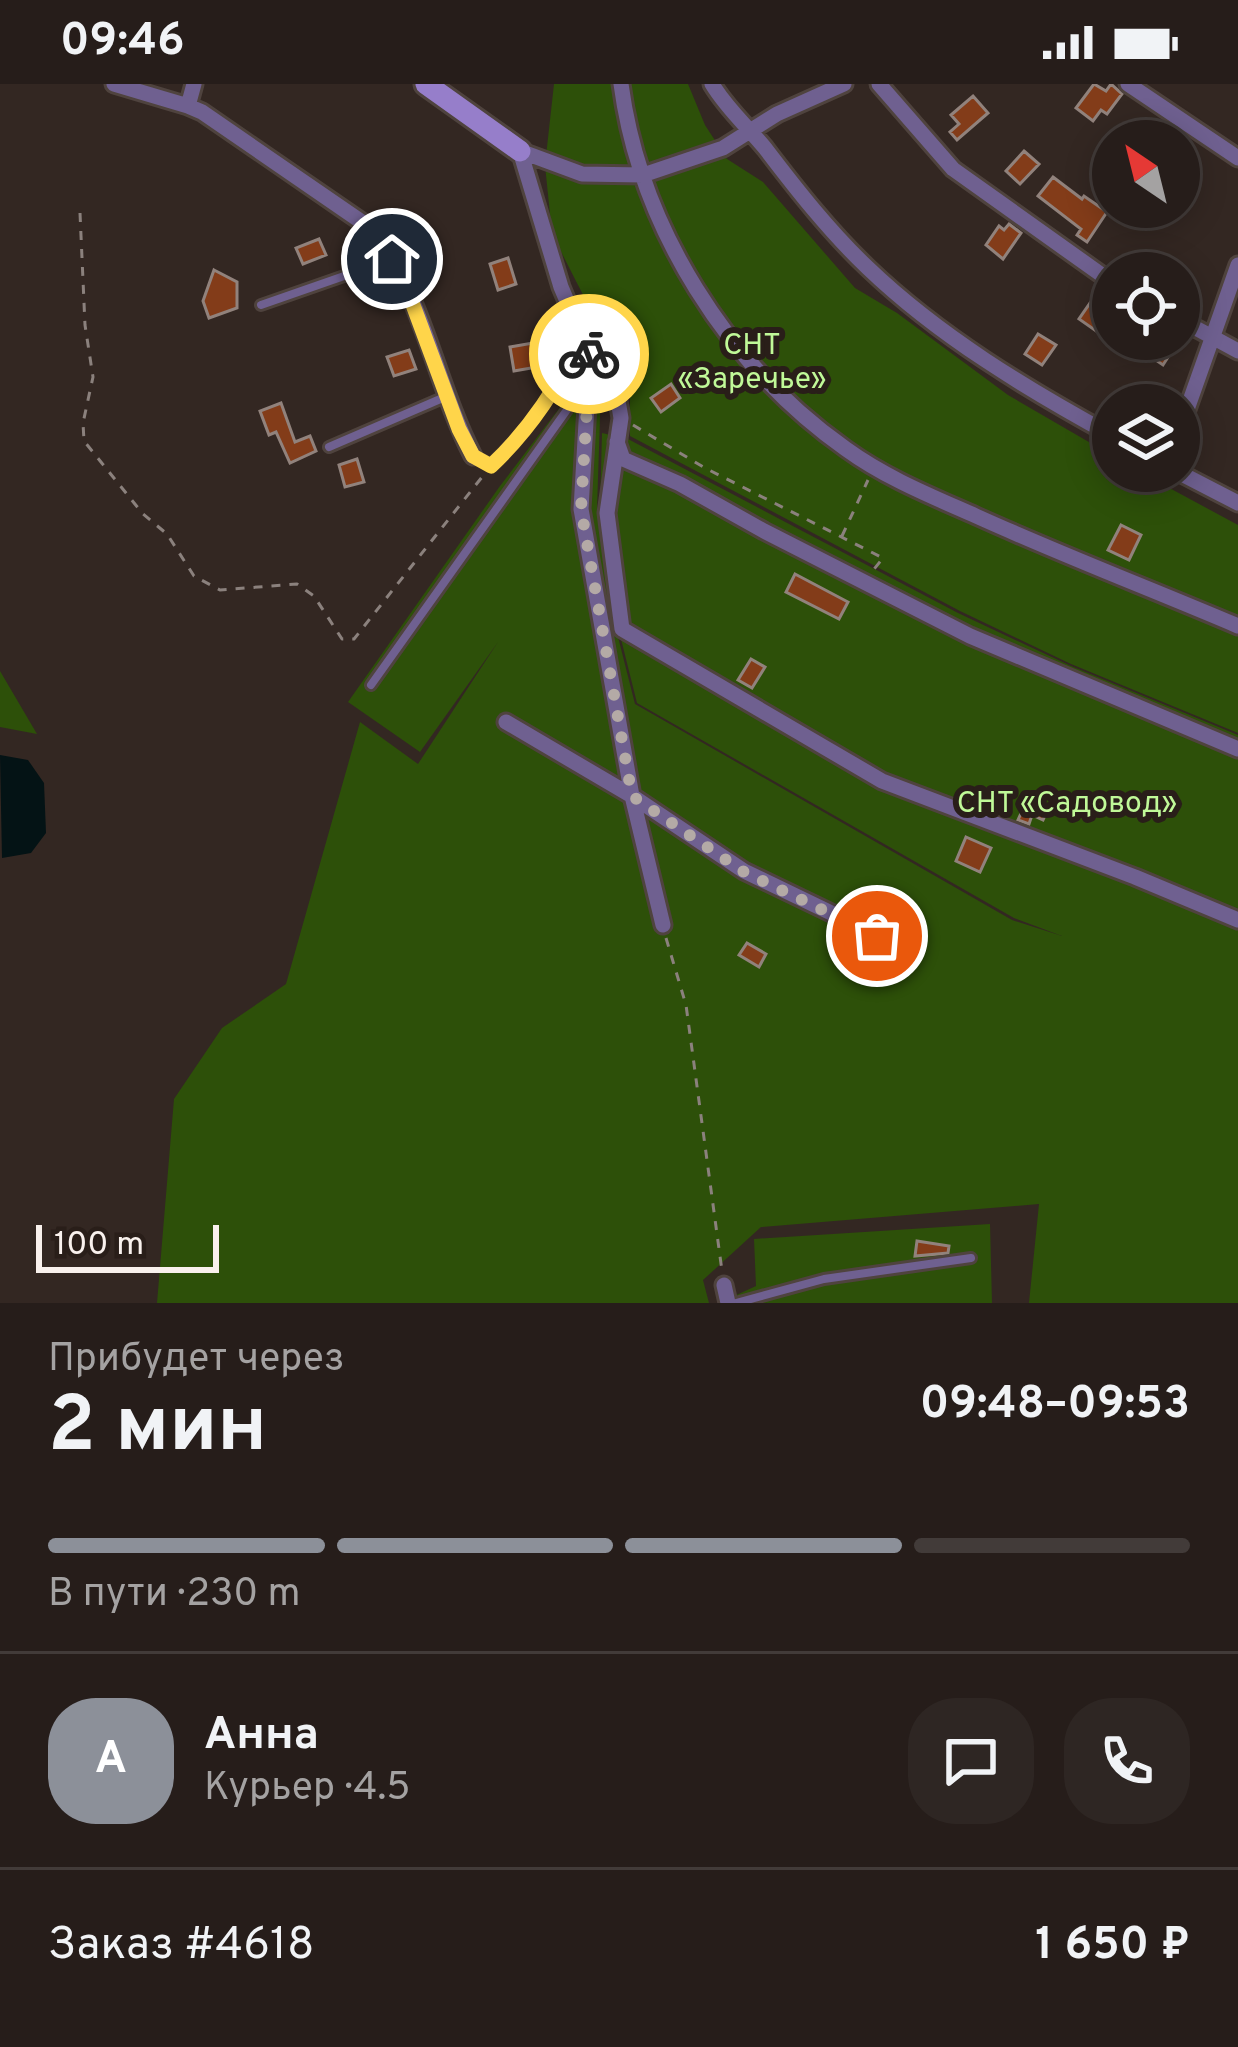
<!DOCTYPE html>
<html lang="ru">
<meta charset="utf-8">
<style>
:root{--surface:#261d1a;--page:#2e2623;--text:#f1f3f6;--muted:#a4a2a2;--line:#423b39;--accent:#8c9099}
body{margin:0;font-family:Overpass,sans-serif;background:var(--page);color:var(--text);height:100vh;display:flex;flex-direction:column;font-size:45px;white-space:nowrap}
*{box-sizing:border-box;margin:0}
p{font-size:39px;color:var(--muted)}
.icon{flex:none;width:66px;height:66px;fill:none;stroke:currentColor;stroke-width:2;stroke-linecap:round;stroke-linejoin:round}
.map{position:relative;height:1219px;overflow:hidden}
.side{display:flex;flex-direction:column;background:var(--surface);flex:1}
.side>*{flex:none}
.needle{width:78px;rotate:325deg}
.tools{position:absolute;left:1092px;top:36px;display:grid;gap:24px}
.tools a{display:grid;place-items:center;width:108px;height:108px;border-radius:50%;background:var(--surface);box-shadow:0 6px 30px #0003,0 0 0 3px var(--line);font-size:60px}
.scale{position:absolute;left:36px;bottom:30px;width:183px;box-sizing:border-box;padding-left:12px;border:6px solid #f9f1ed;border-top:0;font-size:33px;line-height:42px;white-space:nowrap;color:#f9f1ed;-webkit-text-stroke:9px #291e19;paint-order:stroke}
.pin{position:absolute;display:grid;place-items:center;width:102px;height:102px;color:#fff;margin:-51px;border:6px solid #fff;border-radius:50%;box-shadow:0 3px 12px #0007}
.courier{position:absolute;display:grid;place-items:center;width:120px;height:120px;margin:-60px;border:9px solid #ffd54a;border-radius:50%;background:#fff;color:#222;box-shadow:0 3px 15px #0007}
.overview em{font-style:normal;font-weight:700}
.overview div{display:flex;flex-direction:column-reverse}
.overview{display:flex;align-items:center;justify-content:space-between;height:204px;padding:0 48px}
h1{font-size:78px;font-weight:700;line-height:90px}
.bar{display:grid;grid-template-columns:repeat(4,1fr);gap:18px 12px;align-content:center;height:144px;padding:0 48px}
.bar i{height:15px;border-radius:9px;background:var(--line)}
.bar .active{background:var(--accent)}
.bar p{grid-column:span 4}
.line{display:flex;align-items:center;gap:30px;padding:0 48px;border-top:3px solid var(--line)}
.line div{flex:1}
.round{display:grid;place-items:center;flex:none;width:126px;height:126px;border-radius:48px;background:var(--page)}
.status{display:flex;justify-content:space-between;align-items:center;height:84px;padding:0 60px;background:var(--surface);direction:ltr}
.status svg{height:33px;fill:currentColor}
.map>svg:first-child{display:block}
.green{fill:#2d5009}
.water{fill:#041315}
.building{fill:#833c19;stroke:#91827c;stroke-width:3}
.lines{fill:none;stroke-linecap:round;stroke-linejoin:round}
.lane-casing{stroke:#4f433e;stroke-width:14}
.street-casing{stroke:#4f433e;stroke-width:21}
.secondary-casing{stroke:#4f433e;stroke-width:27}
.path{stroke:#8b817d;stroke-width:3;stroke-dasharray:9 9;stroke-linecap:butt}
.lane{stroke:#6f6090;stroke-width:8}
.street{stroke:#6f6090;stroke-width:15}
.secondary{stroke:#967eca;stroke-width:21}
.done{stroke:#b4aaa6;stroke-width:12;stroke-dasharray:0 21.6}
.route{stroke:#ffd54a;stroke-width:15}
.labels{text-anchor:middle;stroke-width:12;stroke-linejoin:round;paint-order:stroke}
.park-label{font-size:30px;fill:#c0f998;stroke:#291e19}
</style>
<div class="status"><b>09:46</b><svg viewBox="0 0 49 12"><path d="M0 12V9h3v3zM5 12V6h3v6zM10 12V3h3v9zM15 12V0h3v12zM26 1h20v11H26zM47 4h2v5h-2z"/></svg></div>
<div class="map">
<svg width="1238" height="1219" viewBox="0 0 1238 1219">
<rect width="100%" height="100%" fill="#332722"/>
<!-- green -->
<path class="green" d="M554 0H688L705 41 727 75 763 98 855 204 897 229 1008 311 1113 372V387H1138L1238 441V649L1071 580 960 527 630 352V303L552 150 545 81Z
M580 297 601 304 597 425 615 541 635 620 1012 836 1062 852 1014 834 637 619 617 539 600 425 602 349 628 355 958 529 1071 582 1238 651V1219H1029L1039 1120 761 1143 703 1196 709 1219H157L174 1015 222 944 286 900 360 638 418 680 498 558 420 668 348 618 500 402Z
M0 587 37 650 0 643Z
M990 1140 992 1219H719L756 1202 754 1155Z"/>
<!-- water -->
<path class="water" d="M0 671 28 676 44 699 46 749 31 769 2 774Z"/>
<!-- building -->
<path class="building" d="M1094 0 1106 7 1111 0 1122 10 1107 30 1101 26 1093 37 1076 24Z
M973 12 988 29 957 56 950 48 959 40 951 31Z
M1024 67 1039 80 1020 100 1006 87Z
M1053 93 1082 115 1084 112 1107 128 1087 158 1077 151 1081 145 1038 112Z
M1009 140 1021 149 1003 175 986 161 999 142 1004 146Z
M319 155 326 171 303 180 296 164Z
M508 174 516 200 498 206 490 180Z
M214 186 237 198V224L209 234 203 217Z
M1097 209 1113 221V230L1099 249 1079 235Z
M1038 250 1056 261 1042 281 1025 270Z
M1156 255 1177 259 1163 281 1147 270Z
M533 259 537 283 514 287 510 263Z
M409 266 416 285 394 292 387 273Z
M671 300 680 314 661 328 651 314Z
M281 319 295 358 310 352 316 367 290 379 276 348 269 351 260 327Z
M357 375 364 398 345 403 339 381Z
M1121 441 1141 451 1129 476 1108 466Z
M795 490 848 518 839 535 786 508Z
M751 575 765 583 752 604 738 596Z
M1034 716 1049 722 1043 736 1032 731 1029 740 1018 736 1026 718 1032 720Z
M966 753 991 764 980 788 956 777Z
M747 859 766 870 759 883 739 871Z
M917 1157 949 1162 948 1169 915 1172Z"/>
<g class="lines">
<defs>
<path id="lane" d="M261 221 390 176
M329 363 445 313
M474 372 491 381C528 346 562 300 580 252
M371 601 579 309 586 305
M736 1219 824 1195 971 1174"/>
<path id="street" d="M114 0 188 22
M194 0 188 22 202 28 372 145C423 211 435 298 473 372
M621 0C640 143 728 282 846 365 886 394 931 412 976 432 1062 471 1151 505 1238 542
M712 0C727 25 747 42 765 64 797 106 830 148 868 184 939 252 1027 305 1113 352
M879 0 953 85 1113 199
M1128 0 1238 74
M520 67 561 203 594 281 617 311 621 334 607 429 622 545 882 697 1135 793 1238 836
M520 67 582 90 643 91 723 64 777 30 844 0
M1179 235 1238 267
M594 281 588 304 581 425 632 712 744 787 910 867
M1179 348 1238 181
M617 358 623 375 680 400 764 447 970 552 1238 665
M1176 387 1238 419
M506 638 632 712 663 841
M724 1201 728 1219"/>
<path id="secondary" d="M426 0 520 67"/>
</defs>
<!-- lane casing -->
<use href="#lane" class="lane-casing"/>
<!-- street casing -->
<use href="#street" class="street-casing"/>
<!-- secondary casing -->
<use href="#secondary" class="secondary-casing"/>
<!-- path -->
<path class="path" d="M80 129 85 241 93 293 83 339 84 357 143 430 167 450 194 492 220 506 297 500 314 512 342 555H354L486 388
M633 341 705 384 883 474 871 489
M842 452 868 396
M666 854 686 921 722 1187"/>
<!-- lane -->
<use href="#lane" class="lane"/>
<!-- street -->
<use href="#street" class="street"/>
<!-- secondary -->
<use href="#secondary" class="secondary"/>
</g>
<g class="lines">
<!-- done -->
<path class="done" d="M589 270 594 281 588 304 581 425 632 712 744 788 877 852"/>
<!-- route -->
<path class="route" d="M392 175 406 202 459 345 473 372 491 382C529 346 562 299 580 251L589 270"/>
</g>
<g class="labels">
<!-- park labels -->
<g class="park-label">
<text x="752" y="270">СНТ<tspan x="752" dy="34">«Заречье»</tspan></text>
<text x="1067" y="728">СНТ «Садовод»</text>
</g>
</g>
</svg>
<div class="tools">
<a><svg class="needle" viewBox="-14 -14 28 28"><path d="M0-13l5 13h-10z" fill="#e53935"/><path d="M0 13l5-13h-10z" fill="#a4a2a2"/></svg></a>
<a><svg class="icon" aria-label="locate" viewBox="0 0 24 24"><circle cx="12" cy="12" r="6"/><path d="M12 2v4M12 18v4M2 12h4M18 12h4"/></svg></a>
<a><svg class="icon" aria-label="layers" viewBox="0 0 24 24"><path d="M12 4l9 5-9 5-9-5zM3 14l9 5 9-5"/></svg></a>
</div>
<div class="scale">100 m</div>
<div class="pin" style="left:877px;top:852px;background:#ea580c"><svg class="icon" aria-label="bag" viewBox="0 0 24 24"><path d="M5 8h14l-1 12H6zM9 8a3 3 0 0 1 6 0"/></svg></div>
<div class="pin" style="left:392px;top:175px;background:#1f2937"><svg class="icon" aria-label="home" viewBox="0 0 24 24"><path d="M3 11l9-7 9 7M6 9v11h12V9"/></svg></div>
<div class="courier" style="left:589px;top:270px"><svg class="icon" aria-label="bike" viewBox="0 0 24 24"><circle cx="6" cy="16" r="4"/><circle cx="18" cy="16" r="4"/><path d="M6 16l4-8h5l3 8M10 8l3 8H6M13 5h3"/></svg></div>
</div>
<section class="side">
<div class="overview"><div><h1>2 мин</h1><p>Прибудет через</p></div><em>09:48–09:53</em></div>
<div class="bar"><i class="active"></i><i class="active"></i><i class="active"></i><i></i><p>В пути · 230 m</p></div>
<div class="line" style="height:216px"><b class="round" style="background:var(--accent);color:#fff">А</b><div><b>Анна</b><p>Курьер · 4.5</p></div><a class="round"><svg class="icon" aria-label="chat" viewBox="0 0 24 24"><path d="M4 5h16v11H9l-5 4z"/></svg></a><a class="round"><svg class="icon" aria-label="phone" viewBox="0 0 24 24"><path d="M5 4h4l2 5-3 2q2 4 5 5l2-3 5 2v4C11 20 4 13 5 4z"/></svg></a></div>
<div class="line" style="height:156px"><div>Заказ #4618</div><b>1 650 ₽</b></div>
</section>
